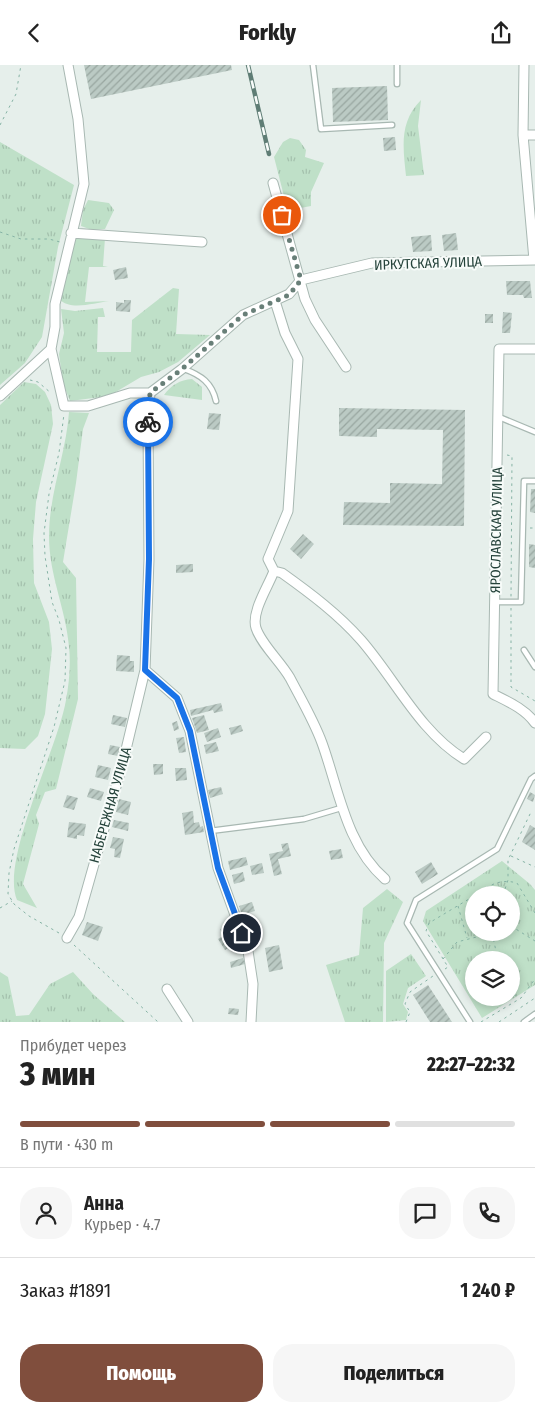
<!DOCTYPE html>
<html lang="ru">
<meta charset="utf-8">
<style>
:root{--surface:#fff;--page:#f6f6f6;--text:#222;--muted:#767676;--line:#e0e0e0;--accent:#804e3d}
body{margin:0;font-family:"Fira Sans Condensed",sans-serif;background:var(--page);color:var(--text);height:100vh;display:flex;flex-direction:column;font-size:19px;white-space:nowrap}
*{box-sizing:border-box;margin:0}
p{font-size:16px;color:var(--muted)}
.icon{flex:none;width:28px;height:28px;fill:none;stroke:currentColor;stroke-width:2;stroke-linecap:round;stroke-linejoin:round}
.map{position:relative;height:957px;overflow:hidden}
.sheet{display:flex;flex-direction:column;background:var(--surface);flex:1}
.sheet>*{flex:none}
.controls{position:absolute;left:465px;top:821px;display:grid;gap:10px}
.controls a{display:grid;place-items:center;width:55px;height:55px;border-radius:50%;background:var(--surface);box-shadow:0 2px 8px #0003;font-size:25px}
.pin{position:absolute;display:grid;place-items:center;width:42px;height:42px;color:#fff;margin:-21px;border:2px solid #fff;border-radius:50%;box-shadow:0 1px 5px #0007}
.courier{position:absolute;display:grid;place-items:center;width:50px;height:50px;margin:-25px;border:4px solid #1a73e8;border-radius:50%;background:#fff;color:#222;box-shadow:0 1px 6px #0007}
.headline em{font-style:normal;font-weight:800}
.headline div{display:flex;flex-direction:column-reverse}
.headline{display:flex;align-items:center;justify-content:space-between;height:85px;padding:0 20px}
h1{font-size:32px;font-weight:800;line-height:38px}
.bar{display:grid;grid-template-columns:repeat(4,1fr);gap:8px 5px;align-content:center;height:60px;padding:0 20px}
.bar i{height:6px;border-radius:4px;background:var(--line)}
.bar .on{background:var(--accent)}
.bar p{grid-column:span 4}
.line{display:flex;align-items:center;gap:12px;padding:0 20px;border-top:1px solid var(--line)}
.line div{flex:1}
.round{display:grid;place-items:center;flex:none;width:52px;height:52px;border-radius:20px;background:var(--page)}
.cta{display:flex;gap:10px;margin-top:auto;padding:10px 20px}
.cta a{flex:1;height:58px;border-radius:20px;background:var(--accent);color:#fff;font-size:20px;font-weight:800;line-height:58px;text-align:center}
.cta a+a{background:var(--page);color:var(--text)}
header{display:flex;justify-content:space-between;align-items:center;height:65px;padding:0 20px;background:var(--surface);font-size:22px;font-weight:800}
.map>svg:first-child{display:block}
.grass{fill:url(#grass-tufts);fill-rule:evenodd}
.building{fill:url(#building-hatch)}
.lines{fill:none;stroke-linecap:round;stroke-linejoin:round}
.lane-casing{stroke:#a8b8b2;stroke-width:7}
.street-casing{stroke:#a8b8b2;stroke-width:11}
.path{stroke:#86b3a5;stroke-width:1;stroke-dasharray:2.5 4;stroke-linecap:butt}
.lane{stroke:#fff;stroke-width:4.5}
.street{stroke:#fff;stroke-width:9}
.rail-casing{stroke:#5f7d75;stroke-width:4.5}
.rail{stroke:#f7fbf9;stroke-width:2.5;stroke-dasharray:8;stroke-linecap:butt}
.done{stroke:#687f78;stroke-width:5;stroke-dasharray:0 9}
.route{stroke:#1a73e8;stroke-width:6}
.labels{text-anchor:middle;stroke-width:4;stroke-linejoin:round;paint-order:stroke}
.street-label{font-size:14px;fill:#24423a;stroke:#f7fbf9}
</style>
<header><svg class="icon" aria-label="back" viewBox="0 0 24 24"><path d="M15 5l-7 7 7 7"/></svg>Forkly<svg class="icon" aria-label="share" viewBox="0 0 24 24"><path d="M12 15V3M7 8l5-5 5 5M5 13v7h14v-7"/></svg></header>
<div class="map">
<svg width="535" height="957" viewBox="0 0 535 957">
<defs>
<pattern id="grass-tufts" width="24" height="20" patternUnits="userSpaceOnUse" patternTransform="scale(1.25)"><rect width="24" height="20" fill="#bfe0c8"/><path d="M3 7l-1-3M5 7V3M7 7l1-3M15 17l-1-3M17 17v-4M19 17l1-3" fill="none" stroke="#a4c1ad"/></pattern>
<pattern id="building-hatch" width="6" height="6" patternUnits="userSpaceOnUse" patternTransform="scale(1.25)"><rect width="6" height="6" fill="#bbcac4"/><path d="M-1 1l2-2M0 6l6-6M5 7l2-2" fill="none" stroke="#98a6a0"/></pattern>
</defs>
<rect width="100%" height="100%" fill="#e6efeb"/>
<!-- grass -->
<path class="grass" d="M421 35 418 61 424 110 406 111C403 82 399 57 421 35Z
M290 73 299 75 306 85 305 92 324 98 311 127V141L290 145 286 139 274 92 283 77Z
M0 77 74 120 58 182 42 272 25 298 0 320Z
M88 135 109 138 114 145 105 164 92 165 81 161 83 145Z
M74 172 105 173 103 201 108 202H89L85 237 109 236C94 238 70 246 59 234Z
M173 223 179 224 176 269 210 270 178 297 159 307 141 312 109 331 70 336 63 318 59 289 64 268 61 244 75 246 103 243 105 252H98L97 287H131L132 255Z
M192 314 202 322V335L164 330C171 320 180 315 192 314Z
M24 317 36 319 45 327 51 340 53 359 36 437 33 474 34 518 49 557 52 584 45 649 38 671 25 684 0 683V340Z
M69 347 89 348 83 364 76 418 63 497 76 513 78 634 56 724 45 727 36 750 39 759 23 819 37 843 17 835C0 795 58 683 66 635 69 619 71 599 69 582 66 544 49 511 49 471 49 429 66 389 69 347Z
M502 796 530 819 535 825V920L482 953 423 856 426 846ZM474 830H511V868H474ZM474 895H511V932H474Z
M387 824 403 837 384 878 383 957H345L326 900 359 890 363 843Z
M411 889 426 911 408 923 403 939 408 947 406 955 386 957V906Z
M0 907 8 912 16 951 29 950 50 919 73 907 93 929 125 957H0Z"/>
<!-- building -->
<path class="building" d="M84 0H231L232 5 91 34Z
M387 21 388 55 333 57 332 23Z
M395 72 396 85 384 86 383 73Z
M456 168 458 185 444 186 442 170Z
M431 170 432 186 413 187 411 172Z
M126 202 128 213 115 215 113 205Z
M506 216H530L532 233H524L523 230H507Z
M124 235H131L130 247 116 246V237L124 238Z
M503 247 512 248 510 268H502Z
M485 249H493V258H485Z
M339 343 465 345 464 461 343 460 344 437 390 438V418L442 419 443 365 377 364V372L339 371Z
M209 348 221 349 219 365 207 364Z
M531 424H535V448L530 447Z
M303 469 314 479 301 494 290 484Z
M529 479 535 480V503L529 502Z
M193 499V507L176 508V500Z
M117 590 130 591V596H134V607L116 606Z
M221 638 223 646 214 648 213 645 191 651 190 645Z
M113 650 127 653 125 662 111 659Z
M204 650 209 665 197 668 192 653Z
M177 656 179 664 174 666 172 658Z
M241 660 243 666 231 670 229 663Z
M218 663 221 672 207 677 204 668Z
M184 672 186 687 179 688 176 673Z
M216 677 219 686 206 689 204 680Z
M110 680 120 682 118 691 108 689Z
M153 699H163V709L154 710Z
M98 700 111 703 108 715 95 712Z
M175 703H186L187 715 176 716Z
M221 722 223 729 210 733 208 725Z
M90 723 104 727 101 736 87 732Z
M530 727 535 730 533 737 527 734Z
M67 730 78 733 74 745 63 742Z
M119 734 131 737 128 750 116 747Z
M193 746 194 758 199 757 200 762 203 761 204 767 185 770 182 748Z
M114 755 129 758 128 766 112 762Z
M69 757 86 759 84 771 77 770V774L67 772Z
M530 760 535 763V785L522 777Z
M113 772 124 774 120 793 114 792 115 784 110 783Z
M288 778 291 791 278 794 282 809 274 811 269 789 283 786 281 779Z
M341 784 343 793 331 795 329 786Z
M246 792 248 800 230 805 228 796Z
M431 797 438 809 422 819 415 807Z
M262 798 264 808 252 810 250 801Z
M243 807 245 816 234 819 232 810Z
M252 837 255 846 242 850 239 841Z
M87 857 103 862 98 876 82 870Z
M259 860 261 868 248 871 246 863Z
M229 861 231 864 222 868 220 864Z
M229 867 235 878 225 885 218 874Z
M279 880 283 904 269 907 265 883Z
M243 893 245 899 231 903 230 897Z
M428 920 452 957H430L413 930Z
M229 943 239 944 238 950 228 949Z"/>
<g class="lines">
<defs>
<path id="lane" d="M313 0 321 64 392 60
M397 19V0
M184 304C201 310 212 318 216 336
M499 352 535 367
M495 537H521L524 416H535
M524 585 535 602
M210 766 304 754 341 743
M470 957 407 858 416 835 497 784 531 714 535 711
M524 957 535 949"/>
<path id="street" d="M68 0 78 54 84 119 55 239V262L51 284 64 341H88L130 328H150L182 304 243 250 289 229 301 215 372 198 535 195
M524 0 523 70 534 195
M523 70H535
M273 118 305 234 315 255 346 302
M71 168 202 177
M275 236 285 268 298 294 288 446 268 494 274 506 282 508C310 528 338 549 361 575 395 614 419 666 464 694L486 672
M535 284H499L493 629C509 637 525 644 535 658
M0 331 51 284
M274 506C268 522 251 547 256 563 261 579 281 597 290 613 301 634 314 656 322 678 339 725 346 780 385 814
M145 605 177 633 190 666 218 803 248 886 253 919 251 957
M67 873 79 852 123 697 145 605 149 494 148 356 150 328
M167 924 188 957"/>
</defs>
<!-- lane casing -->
<use href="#lane" class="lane-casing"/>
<!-- street casing -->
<use href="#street" class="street-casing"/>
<!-- path -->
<path class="path" d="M0 60 16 29 21 0
M0 167 21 174H49L60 177
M30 315 38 317 51 328
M507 390 512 391 511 532
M530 463H535
M511 543V622L535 636
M511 791 535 802
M480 827 486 830
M475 830C489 821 499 813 517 818L535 848
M503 830 508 815V795L531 747
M458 841 467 873
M0 843 12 836
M511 861 535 876
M59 868 29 851 14 839 8 829 9 808 14 784 54 662 65 616 66 583 59 555 52 537 45 491 44 468 49 429 59 388 64 349
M492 868 498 895
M74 880 158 957
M443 894 457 877 492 868
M445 904 448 902 426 866 429 858 474 831
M511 923 517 934
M406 957 410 947 405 939 410 927 433 911
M481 957 521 933 535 914
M499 957 535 933"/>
<!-- lane -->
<use href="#lane" class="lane"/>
<!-- street -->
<use href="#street" class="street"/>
<defs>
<path id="rail" d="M248 0 269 89"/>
</defs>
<!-- rail casing -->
<use href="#rail" class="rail-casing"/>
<!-- rail -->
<use href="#rail" class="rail"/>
</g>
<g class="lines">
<!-- done -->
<path class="done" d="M148 357 150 328 182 304 243 250 289 230 301 215 282 150"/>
<!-- route -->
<path class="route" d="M148 357 149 494 145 605 177 633 190 666 218 803 242 868"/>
</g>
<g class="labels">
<!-- street labels -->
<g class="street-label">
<text transform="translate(428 198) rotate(-2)" y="5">ИРКУТСКАЯ УЛИЦА</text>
<text transform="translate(496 465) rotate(-89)" y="5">ЯРОСЛАВСКАЯ УЛИЦА</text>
<text transform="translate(110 740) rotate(-74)" y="5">НАБЕРЕЖНАЯ УЛИЦА</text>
</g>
</g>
</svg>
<div class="controls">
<a><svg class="icon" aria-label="locate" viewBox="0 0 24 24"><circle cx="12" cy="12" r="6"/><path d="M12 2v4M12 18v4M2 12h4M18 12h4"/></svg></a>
<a><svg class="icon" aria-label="layers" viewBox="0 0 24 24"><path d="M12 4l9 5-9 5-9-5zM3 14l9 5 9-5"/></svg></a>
</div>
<div class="pin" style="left:282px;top:150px;background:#ea580c"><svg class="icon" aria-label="bag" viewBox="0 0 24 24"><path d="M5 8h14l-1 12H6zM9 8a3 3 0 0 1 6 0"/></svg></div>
<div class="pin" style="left:242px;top:868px;background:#1f2937"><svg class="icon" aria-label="home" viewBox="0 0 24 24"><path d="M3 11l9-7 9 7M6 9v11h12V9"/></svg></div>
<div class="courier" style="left:148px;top:357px"><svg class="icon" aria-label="bike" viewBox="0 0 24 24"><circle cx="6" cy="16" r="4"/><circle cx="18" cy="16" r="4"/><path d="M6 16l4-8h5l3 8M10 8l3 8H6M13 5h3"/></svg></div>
</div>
<section class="sheet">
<div class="headline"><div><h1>3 мин</h1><p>Прибудет через</p></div><em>22:27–22:32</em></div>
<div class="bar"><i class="on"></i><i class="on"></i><i class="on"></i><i></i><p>В пути · 430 m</p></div>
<div class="line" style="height:90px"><a class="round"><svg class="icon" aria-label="person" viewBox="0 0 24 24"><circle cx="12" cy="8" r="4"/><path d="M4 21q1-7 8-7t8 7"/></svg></a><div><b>Анна</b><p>Курьер · 4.7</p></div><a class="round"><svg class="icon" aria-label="chat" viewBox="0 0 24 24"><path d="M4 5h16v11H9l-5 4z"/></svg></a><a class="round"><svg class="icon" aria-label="phone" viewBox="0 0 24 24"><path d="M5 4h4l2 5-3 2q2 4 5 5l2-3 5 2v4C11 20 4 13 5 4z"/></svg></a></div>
<div class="line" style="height:65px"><div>Заказ #1891</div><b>1 240 ₽</b></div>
<div class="cta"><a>Помощь</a><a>Поделиться</a></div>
</section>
